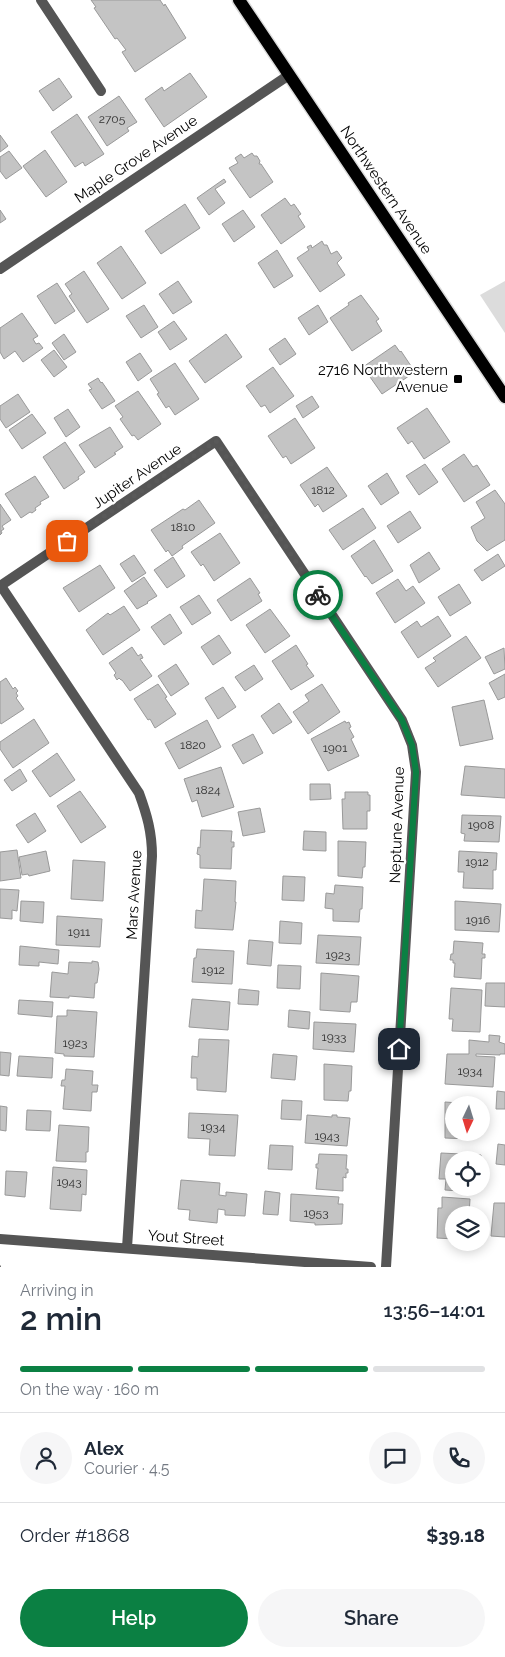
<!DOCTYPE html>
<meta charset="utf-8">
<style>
:root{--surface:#fff;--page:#f6f6f7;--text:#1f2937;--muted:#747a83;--line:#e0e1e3;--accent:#0b8043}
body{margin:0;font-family:Raleway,sans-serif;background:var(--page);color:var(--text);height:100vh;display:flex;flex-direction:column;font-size:19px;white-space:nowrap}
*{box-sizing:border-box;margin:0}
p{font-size:16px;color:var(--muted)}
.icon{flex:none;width:28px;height:28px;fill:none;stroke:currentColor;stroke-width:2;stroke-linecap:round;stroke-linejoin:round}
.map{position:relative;height:1267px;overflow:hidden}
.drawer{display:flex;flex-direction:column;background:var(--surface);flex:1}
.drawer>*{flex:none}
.needle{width:32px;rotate:184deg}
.buttons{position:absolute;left:445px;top:1096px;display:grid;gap:10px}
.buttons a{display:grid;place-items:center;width:45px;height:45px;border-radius:50%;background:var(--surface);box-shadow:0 2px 12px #0003;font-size:25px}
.pin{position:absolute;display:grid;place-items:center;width:42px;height:42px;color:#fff;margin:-21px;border-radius:10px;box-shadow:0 2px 8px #0006}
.courier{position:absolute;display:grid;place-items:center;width:50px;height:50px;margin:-25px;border:4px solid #0b8043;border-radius:50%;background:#fff;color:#222;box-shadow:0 1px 6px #0007}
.head em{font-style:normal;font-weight:600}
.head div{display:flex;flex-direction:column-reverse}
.head{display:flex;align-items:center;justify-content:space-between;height:85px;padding:0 20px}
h1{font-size:32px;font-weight:600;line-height:38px}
.bar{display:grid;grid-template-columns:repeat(4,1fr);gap:8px 5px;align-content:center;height:60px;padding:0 20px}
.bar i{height:6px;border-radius:4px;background:var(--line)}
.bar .current{background:var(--accent)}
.bar p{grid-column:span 4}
.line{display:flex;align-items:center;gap:12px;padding:0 20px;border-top:1px solid var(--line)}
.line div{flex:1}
.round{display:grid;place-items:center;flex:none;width:52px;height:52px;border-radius:26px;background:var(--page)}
.primary-button{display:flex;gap:10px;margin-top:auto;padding:10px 20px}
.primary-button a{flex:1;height:58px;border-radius:30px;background:var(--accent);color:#fff;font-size:20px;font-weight:600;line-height:58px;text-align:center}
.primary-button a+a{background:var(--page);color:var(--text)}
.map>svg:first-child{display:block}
.green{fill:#dcdcdc}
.building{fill:#c4c4c4;stroke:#999}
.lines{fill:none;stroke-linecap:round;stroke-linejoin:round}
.primary-casing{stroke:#dbdbdb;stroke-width:15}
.path{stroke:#777;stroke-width:3;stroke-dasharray:1 2.5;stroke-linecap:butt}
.service{stroke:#555;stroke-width:10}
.minor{stroke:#555;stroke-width:10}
.primary{stroke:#000;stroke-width:12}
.done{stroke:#595959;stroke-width:5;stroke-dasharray:0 9}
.route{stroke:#0b8043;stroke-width:6}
.poi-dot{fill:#000;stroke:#fff;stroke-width:2}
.labels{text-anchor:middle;stroke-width:4.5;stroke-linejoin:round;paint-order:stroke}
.number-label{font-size:12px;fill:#313131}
.street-label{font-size:15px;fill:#000;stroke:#fff}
.poi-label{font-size:15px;fill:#000;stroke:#fff;text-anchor:end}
</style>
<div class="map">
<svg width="505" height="1267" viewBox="0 0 505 1267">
<rect width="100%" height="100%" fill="#fff"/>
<!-- green -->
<path class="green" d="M505 281V333L480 295Z"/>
<!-- building -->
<path class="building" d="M91 0H160L164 6 165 4 186 38 135 72 122 52 126 50 117 38 115 39 94 8 96 7Z
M190 73 207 97 164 127 145 99 162 87 164 91Z
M59 78 72 97 53 111 39 91Z
M119 96 137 122 127 128 129 131 107 146 88 117Z
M77 114 104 154 85 166 83 162 75 167 51 132Z
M0 135 8 146 0 152Z
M45 150 67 182 46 197 23 166Z
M9 151 22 168 6 179 0 171V157Z
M252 153 254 156H257L260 161 259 164H261L273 182 250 198 229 168 238 163 235 158 241 154 244 158Z
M224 179 226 182 215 189 225 203 209 215 197 198Z
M285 198 291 206 294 204 301 214 298 216 305 227 281 244 261 215Z
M185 204 200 228 161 254 145 231Z
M0 210 6 219 0 223Z
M243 210 255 227 234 242 222 224Z
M322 241 324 245H327L331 254 337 251 342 258 337 263 345 275 320 292 297 258 309 250 307 247 311 245 312 248Z
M121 246 146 283 122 299 97 263Z
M277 250 293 276 274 288 258 263Z
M84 271 109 309 87 323 69 296 72 294 65 284Z
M178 281 192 302 173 314 159 294Z
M57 283 75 311 55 324 37 296Z
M361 295 379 319 376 321 382 331 352 351 330 318 349 305 348 303Z
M144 305 158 327 141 338 126 316Z
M318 305 328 322 309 335 298 318Z
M22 313 38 336 33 339 36 344 39 343 43 348 23 362 15 351 4 359 0 352V328Z
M174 321 187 339 170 350 158 332Z
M64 334 76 352 64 360 52 343Z
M226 334 242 357 205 383 189 361Z
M285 338 296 354 280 365 269 349Z
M395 345 400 352 401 351 415 372 382 394 363 367Z
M54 350 67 367 54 377 41 360Z
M140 353 152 371 138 381 126 362Z
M175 363 199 399 175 415 169 406 166 408 157 394 159 393 150 379Z
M273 367 294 396 270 413 265 405 261 407 246 386Z
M98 378 101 383 102 382 115 401 102 409 89 390 92 389 88 384Z
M138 391 161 424 138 440 134 435 132 436 120 419 123 417 115 406Z
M18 394 30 412 6 428 0 419V406Z
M312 396 319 407 303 418 296 406Z
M427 408 450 442 424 459 412 441 408 444 397 428Z
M68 409 80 427 66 437 54 418Z
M32 414 46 433 22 449 9 430Z
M295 418 315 448 291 464 286 456 283 458 268 436Z
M110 427 123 447 114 453 116 454 95 468 79 445Z
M65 442 85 472 78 477 79 479 64 489 43 457Z
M464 454 473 467 477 465 490 485 464 502 442 469Z
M425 464 438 482 419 495 406 476Z
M327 467 347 496 323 512 318 504 315 507 300 485Z
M387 473 399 493 381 505 368 486Z
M35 476 49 497 40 502 41 504 35 508 36 510 32 513 30 512 21 518 5 494Z
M495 490 505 504V540L487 551 477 541 471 527 485 518 476 502Z
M199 500 215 523 182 546 183 548 172 556 168 550 166 552 151 530 183 509 185 510Z
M0 504 11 520 2 526 4 529 1 531 2 533 0 535Z
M363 508 376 528 343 550 329 530Z
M410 511 421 528 398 543 387 526Z
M220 533 240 563 214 581 203 564 201 566 191 552Z
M374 540 393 571 372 584 366 576 365 577 351 556Z
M429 552 440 569 419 583 410 565Z
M498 554 505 566 482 581 474 570Z
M134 555 146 573 132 582 120 564Z
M173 557 185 576 167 588 154 570Z
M100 565 115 588 79 612 63 588Z
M144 577 157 596 147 602 148 603 137 609 124 591Z
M250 578 260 593 258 594 262 601 231 621 217 600Z
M398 579 406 591 413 586 425 603 395 623 376 593Z
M459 584 471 603 450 616 438 597Z
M199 595 211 613 192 625 180 607Z
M124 606 140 630 103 655 86 630 108 613 110 615Z
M270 609 290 636 265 653 246 625Z
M170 614 182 633 164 645 151 627Z
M438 616 451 636 418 658 401 632 417 621 421 627Z
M219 635 231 653 213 665 201 647Z
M466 636 481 658 438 687 425 668 436 661 433 658Z
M296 645 308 664 306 665 314 676 291 690 272 661Z
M132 647 138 656 141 654 143 658 140 659 152 676 130 691 122 680H121L119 678 117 680 114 675 116 673 109 663Z
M504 648 505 669 494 674 485 657Z
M176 664 189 684 171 696 158 676Z
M254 665 263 679 245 691 235 677Z
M505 674V697L498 700 489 683Z
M6 678 13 689 15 687 18 691 16 693 18 696 16 698 24 709 1 724 0 722V682Z
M158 684 167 697 165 698 176 714 155 728 150 719 148 720 134 699Z
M322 684 340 712 308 734 293 712 309 701 305 695Z
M223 687 236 707 218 719 205 698Z
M484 700 493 739 460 746 452 707Z
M279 703 292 722 273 734 261 716Z
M34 719 49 743 13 768 0 749V742Z
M207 720 221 747 179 769 165 743Z
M345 721 346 723 349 722 351 727 349 728 354 737 351 739 359 756 328 771 311 739Z
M253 734 263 753 243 764 232 745Z
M57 753 75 780 50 797 32 771Z
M465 766 505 769V798L461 795Z
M221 767 234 807 202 817 197 800 192 802 184 779Z
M20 769 27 781 12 791 4 780Z
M310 784H330L331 799 310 800Z
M80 791 106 827 81 843 57 806Z
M345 792H368V795H370V811H367V829H343L342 799H345Z
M260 808 265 832 243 836 238 812Z
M35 813 46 831 28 843 16 825Z
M462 815 501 816 499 842 464 841 465 834 461 833Z
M201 830 232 831 231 842H234V847H232L231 869 200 868V855L197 854 198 847 200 848Z
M304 831 326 832V851L303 850Z
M338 841 366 842 365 867H363L362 878 338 876Z
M17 850 21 878 0 881V852Z
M46 851 50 871 29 876 28 874 22 875 19 857Z
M459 851 497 853 496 870H493V889L463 888 464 872H458Z
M73 860 105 862 103 901 71 899Z
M283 876 305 877 304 901 282 900Z
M204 879 236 881 235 902H236L233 930 195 928 196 910 202 911Z
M335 885 363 887 362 909H360L359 922 333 921V909L325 908 326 893 334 894Z
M0 889 19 890 17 911 12 910V919L0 918Z
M21 901 44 902 43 923 20 921Z
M455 901 501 904 499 932 455 930Z
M57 916 102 919 100 947 56 945Z
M280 921 302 923 301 944 279 943Z
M318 935 361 937 359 965 316 963Z
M249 940 273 942 271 966 247 964Z
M454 941 483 943 482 954H485V958H482L481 979 454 977 455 963H453V960H450L451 954H453Z
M20 946 59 950 58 964 39 962V966L19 965Z
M197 949 234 951 232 984 192 982 194 958H196Z
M92 961 98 962 99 969 97 983H95L94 998 69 996V998L50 997 52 972 68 974 69 962 92 963Z
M278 965 301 966 300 989 277 988Z
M321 973 359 976 357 1002H351L350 1012 320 1010Z
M486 983H505V1007L485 1006Z
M451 988 482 990 480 1032 452 1031 453 1019H449Z
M239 989 259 991 258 1005 238 1004Z
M192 999 230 1002 228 1030 189 1027Z
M19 1000 53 1002 52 1017 18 1014Z
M67 1010 97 1012 94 1057 64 1056V1054L55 1053 57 1016H67Z
M289 1010 310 1012 309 1029 288 1027Z
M314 1022 356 1024 354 1052 313 1049Z
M489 1035 500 1036 499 1042 505 1044V1054H500V1055L476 1054V1056L495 1057 493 1087 445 1084 447 1054H469V1040L489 1042Z
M199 1039 229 1040 226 1092 197 1090V1078H191L192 1056 198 1057Z
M0 1052 11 1053 9 1076 0 1075Z
M273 1054 297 1056 295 1080 271 1078Z
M19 1056 53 1058 52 1078 17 1076Z
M324 1064 352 1066 351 1091H349L348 1101 324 1100Z
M66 1069 93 1071 92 1085H98L97 1092H92L91 1111 63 1109 65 1086H61L62 1080H65Z
M497 1091 505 1092V1109H496Z
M282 1100 302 1101 301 1120 281 1119Z
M445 1102 473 1104V1105H454V1132H472L471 1139 445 1138Z
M0 1106 7 1107 6 1131 0 1130Z
M27 1110 51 1111 50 1131 26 1130Z
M189 1113 238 1115 235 1156 209 1155 210 1139 188 1138Z
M307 1115 332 1117V1115H337V1117L350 1118 347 1146 305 1143Z
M59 1125 89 1127 88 1152H86V1162L56 1161Z
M498 1144 505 1145V1165L496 1164Z
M270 1145 293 1146 292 1170 268 1169Z
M441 1153 481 1155V1160H454V1188H475V1192L445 1190 446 1179H439Z
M319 1154 347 1155 346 1169H348V1173H346V1178L343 1177V1191L316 1189 318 1168H316V1164H318Z
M53 1167 87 1170 86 1195 82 1194 81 1211 50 1209Z
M6 1171 27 1172 25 1197 5 1195Z
M181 1180 220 1183 219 1195 226 1196V1192L247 1194 245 1216 225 1215V1210L218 1209 217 1223 189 1220 190 1210 178 1209Z
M265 1191 280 1193 278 1215 263 1214Z
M291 1194 339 1197 338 1204H343L342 1224 315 1225V1223L290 1221Z
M442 1197 470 1199 469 1215H454V1239L437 1238 438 1208H442Z
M494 1203H505V1237L491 1236Z"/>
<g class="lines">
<defs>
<path id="primary" d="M239 0 505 397"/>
</defs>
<!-- primary casing -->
<use href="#primary" class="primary-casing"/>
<!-- path -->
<path class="path" d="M0 1267H1"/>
<!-- service -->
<path class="service" d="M41 0 101 91"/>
<!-- minor -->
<path class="minor" d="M0 269 289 75
M0 586 216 441 402 720 412 745 416 772 386 1267
M1 586 139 793C147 815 152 832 152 856L127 1248
M0 1239 371 1267"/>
<!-- primary -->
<use href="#primary" class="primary"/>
</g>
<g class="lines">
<!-- done -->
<path class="done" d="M67 541 216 441 318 595"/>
<!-- route -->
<path class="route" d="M318 595 402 720 412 745 416 772 399 1049"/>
</g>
<!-- markers -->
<rect class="poi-dot" x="453" y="374" width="10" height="10" rx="2.5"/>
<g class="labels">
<!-- number labels -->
<g class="number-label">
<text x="112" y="123">2705</text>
<text x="323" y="494">1812</text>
<text x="183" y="531">1810</text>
<text x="193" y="749">1820</text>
<text x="335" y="752">1901</text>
<text x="208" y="794">1824</text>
<text x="481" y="829">1908</text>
<text x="477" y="866">1912</text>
<text x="478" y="924">1916</text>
<text x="79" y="936">1911</text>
<text x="338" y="959">1923</text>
<text x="213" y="974">1912</text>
<text x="334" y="1041">1933</text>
<text x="75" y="1047">1923</text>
<text x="470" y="1075">1934</text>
<text x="213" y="1131">1934</text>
<text x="327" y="1140">1943</text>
<text x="69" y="1186">1943</text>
<text x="316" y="1217">1953</text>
</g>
<!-- street labels -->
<g class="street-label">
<text transform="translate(136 159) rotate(-34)" y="5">Maple Grove Avenue</text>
<text transform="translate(386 190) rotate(56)" y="5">Northwestern Avenue</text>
<text transform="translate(137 476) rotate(-34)" y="5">Jupiter Avenue</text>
<text transform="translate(397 825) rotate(-88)" y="5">Neptune Avenue</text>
<text transform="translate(134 895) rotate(-87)" y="5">Mars Avenue</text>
<text transform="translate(186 1238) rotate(4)" y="5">Yout Street</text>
</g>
<!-- poi labels -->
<g class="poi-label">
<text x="448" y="375">2716 Northwestern<tspan x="448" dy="17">Avenue</tspan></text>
</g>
</g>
</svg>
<div class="buttons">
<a><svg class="needle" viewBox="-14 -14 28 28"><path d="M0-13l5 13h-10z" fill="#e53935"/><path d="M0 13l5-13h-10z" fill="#747a83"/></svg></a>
<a><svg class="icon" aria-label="locate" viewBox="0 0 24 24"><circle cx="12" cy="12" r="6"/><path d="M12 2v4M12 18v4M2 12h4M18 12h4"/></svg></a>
<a><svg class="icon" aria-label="layers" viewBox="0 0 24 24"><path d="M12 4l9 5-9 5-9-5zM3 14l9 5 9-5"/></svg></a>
</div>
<div class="pin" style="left:67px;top:541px;background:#ea580c"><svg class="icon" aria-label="bag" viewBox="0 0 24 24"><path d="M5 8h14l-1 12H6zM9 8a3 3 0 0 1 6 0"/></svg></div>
<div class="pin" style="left:399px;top:1049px;background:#1f2937"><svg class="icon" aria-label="home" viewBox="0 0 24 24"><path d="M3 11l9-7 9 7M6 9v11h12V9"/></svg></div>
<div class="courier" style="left:318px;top:595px"><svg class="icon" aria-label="bike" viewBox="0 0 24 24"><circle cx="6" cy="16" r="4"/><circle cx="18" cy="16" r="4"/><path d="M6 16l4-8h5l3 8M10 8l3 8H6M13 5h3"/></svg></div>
</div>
<section class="drawer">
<div class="head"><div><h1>2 min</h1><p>Arriving in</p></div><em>13:56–14:01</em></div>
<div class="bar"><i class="current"></i><i class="current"></i><i class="current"></i><i></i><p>On the way · 160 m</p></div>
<div class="line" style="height:90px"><a class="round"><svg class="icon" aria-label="person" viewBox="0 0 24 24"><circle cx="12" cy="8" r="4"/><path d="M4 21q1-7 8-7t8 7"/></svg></a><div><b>Alex</b><p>Courier · 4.5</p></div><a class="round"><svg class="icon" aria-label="chat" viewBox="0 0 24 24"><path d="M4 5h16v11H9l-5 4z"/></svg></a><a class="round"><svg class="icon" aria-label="phone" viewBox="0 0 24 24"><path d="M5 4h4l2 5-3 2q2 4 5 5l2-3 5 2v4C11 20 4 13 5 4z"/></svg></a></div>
<div class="line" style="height:65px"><div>Order #1868</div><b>$39.18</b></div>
<div class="primary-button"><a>Help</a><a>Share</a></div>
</section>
